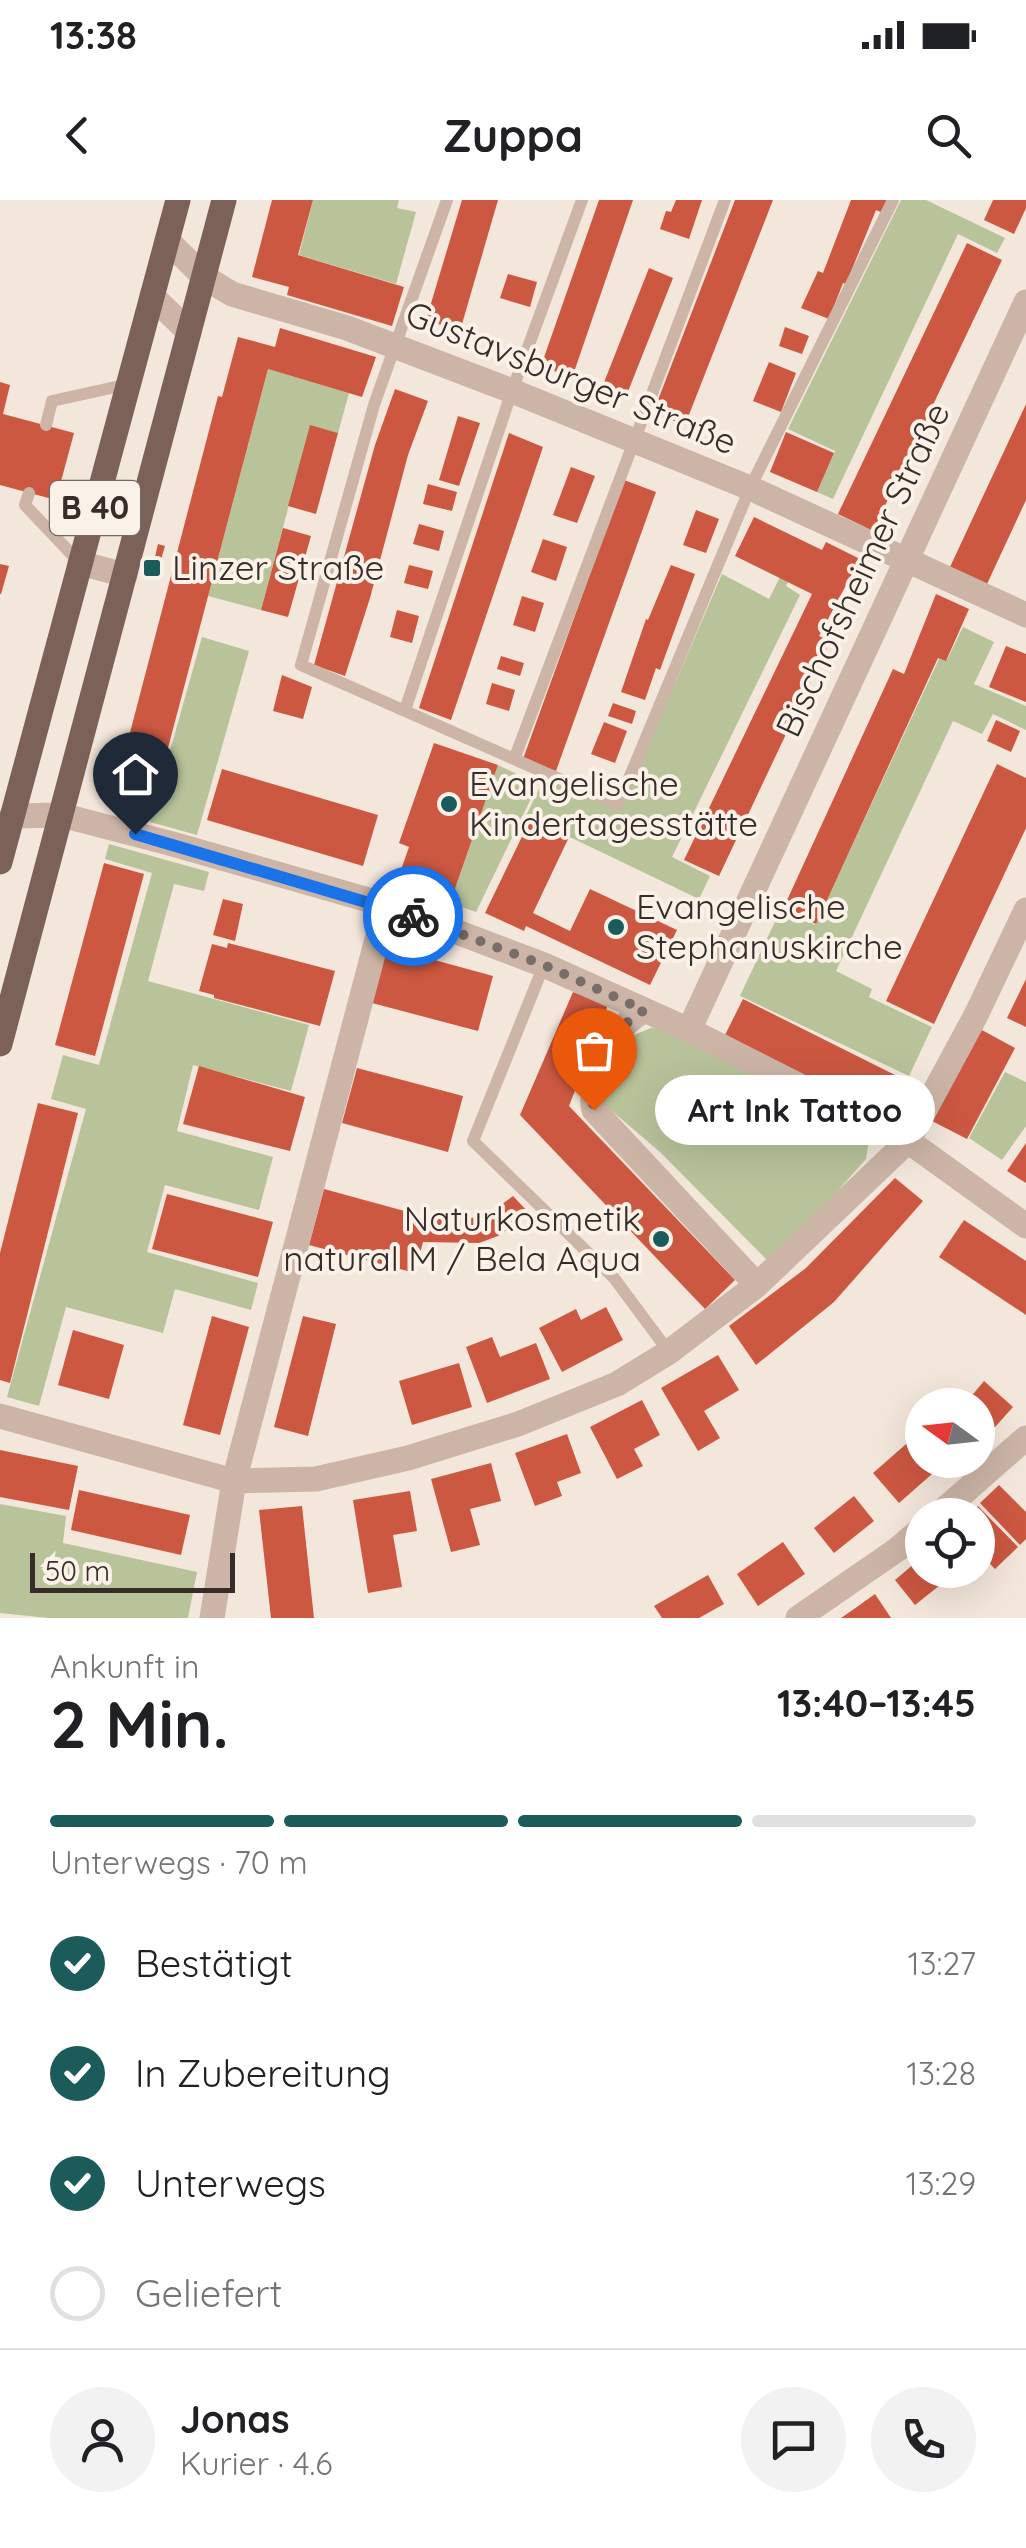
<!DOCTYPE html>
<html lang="de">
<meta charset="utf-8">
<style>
:root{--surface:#fff;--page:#f2f2f2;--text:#202124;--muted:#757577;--line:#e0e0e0;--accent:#1b5c5b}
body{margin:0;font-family:Quicksand,sans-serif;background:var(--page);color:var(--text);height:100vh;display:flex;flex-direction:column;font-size:38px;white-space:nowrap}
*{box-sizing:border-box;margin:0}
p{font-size:32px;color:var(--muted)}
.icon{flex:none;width:55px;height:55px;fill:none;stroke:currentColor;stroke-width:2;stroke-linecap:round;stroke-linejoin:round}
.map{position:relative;height:1418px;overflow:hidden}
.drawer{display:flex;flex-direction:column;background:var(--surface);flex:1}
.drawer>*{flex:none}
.needle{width:65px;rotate:285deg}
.buttons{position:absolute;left:905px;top:1188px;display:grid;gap:20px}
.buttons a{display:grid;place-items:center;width:90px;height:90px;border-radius:50%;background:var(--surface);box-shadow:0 10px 40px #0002;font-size:50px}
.scale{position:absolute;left:30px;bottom:25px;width:205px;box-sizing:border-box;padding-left:10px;border:5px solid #382c28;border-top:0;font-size:28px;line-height:35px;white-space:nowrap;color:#382c28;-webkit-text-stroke:8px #faf1e8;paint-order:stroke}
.pin{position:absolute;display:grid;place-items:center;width:85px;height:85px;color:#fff;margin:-102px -42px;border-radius:50% 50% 50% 0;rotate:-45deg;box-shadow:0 0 10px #0007}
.pin .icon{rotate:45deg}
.courier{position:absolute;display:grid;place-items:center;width:100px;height:100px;margin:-50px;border:8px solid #1a73e8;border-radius:50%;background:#fff;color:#222;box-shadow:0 2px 12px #0007}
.bubble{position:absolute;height:70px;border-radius:35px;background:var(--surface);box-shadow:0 10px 40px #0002;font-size:32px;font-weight:700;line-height:70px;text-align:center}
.summary em{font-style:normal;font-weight:700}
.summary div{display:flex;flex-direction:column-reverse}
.summary{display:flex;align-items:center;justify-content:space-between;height:170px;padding:0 50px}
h1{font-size:65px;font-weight:700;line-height:75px}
.bar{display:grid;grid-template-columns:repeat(4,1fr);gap:15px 10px;align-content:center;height:120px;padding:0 50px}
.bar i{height:12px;border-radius:8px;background:var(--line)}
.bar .on{background:var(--accent)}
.bar p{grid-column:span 4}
.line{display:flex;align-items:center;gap:25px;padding:0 50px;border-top:2px solid var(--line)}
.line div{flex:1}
.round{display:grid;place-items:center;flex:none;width:105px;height:105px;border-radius:52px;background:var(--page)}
ol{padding:0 50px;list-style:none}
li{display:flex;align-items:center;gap:30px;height:110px}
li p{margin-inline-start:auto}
li .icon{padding:10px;border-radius:50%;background:var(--accent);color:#fff;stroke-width:4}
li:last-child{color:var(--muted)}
li i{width:55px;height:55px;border:5px solid var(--line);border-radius:50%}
.status{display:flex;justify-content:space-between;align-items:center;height:70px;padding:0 50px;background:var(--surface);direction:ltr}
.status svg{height:28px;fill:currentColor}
header{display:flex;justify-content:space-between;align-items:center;height:130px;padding:0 50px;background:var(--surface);font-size:45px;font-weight:700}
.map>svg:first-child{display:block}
.green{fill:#b8c39a}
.building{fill:#cc5841}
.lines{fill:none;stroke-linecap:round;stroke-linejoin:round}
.lane{stroke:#ccb5a7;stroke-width:12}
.street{stroke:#ccb5a7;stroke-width:25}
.primary{stroke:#7b6158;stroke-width:25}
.done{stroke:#796d67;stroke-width:10;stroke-dasharray:0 18}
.route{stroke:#1a73e8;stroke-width:12}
.poi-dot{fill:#1b5c5b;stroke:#faf1e8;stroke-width:4}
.labels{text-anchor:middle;stroke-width:8;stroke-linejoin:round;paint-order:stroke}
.shield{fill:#faf1e8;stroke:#726762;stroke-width:2.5}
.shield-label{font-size:32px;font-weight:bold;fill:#382c28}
.street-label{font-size:35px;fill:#382c28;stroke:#faf1e8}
.poi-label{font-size:35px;fill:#382c28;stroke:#faf1e8;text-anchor:start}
</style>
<div class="status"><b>13:38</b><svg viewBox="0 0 49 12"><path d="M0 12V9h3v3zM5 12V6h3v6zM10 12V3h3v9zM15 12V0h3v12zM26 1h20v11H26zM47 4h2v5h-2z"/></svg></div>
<header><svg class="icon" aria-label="back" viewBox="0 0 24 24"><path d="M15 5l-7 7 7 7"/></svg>Zuppa<svg class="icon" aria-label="search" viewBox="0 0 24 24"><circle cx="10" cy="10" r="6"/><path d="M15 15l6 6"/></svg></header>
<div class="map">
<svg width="1026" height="1418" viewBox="0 0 1026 1418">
<rect width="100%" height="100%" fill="#f3e6db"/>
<!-- green -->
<path class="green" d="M313 0H399L397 8 416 12 396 84 299 55Z
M901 0H926L1005 38 997 53 958 34 833 299 817 292 835 251 788 229Z
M268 169 349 193 338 233 310 226 261 410 208 396Z
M796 345 805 349 786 386 800 395 672 657 710 676 699 699 526 616 546 574 621 609 722 374 769 399Z
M963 427 994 442 974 484 1026 506V530L993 514 982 534 953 521 836 771 872 789 869 797 932 827 909 876 740 796 781 709 815 725 940 457 947 460Z
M202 437 249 451 197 635 150 622Z
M498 565 538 584 476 712 450 703Z
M109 644 209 672 204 691 174 684 148 781 309 825 291 891 193 865 177 931 273 957 259 1010 165 985 147 1052 258 1083 251 1110 175 1089 163 1133 66 1107 39 1206 7 1197 86 909 51 899 63 855 99 865 152 673 105 659Z
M651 828 662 829 871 928 866 959 772 1065 660 952 599 900 631 836Z
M1005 872 1026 882V926L1002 960 969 938Z
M0 1304 66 1316 63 1343 197 1372 188 1418H49L0 1413Z"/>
<!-- building -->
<path class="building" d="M272 0H313L298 55 404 87 392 126 287 95 289 87 252 77Z
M462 0H498L460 131 426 120Z
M599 0H633L572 178 541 166Z
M676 0H702L689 39 660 29 666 11 671 12Z
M735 0H773L685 225 653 213Z
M851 0H891L885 14 876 10 846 84 843 83 829 119 801 108 818 71 823 73Z
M993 0H1026V8L1014 34 984 20Z
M967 43 1002 60 873 331 838 314Z
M649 68 673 78 627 194 603 185Z
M508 74 537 82 530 107 500 98Z
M785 127 809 136 802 154 779 146Z
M280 128 376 157 362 197 268 169 154 601 115 590 218 196 222 197 238 137 275 147Z
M769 162 796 173 781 212 753 201Z
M0 182 10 185 3 214 74 233 56 300 0 285Z
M395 189 428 201 408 255 370 398 345 476 314 465 375 245Z
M1026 204V300L987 384 950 367Z
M458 216 480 223 459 286 439 280Z
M310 225 338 233 316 314 288 306Z
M786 232 834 253 817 292 770 272Z
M509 233 543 247 451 520 419 508Z
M571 267 595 276 577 323 553 315Z
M624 280 656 292 556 571 523 559Z
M428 284 457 292 452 311 423 304Z
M696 310 719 319 706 353 683 345Z
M754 317 822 350 826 342 860 359 819 436 830 441 719 676 684 660 812 394 735 356Z
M419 324 444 331 439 351 413 344Z
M283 328 311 336 288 417 261 410Z
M543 339 567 347 556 381 531 372Z
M158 344 165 346 160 363 154 361Z
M0 364 9 366 1 394H0Z
M409 365 433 371 428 389 404 383Z
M671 365 695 374 660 470 656 468 645 500 621 492 646 419 648 420Z
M936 394 969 409 946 461 938 458 816 724 783 709 893 469 904 474Z
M522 396 544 403 535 432 513 425Z
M397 410 419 416 412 443 390 437Z
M1006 446 1026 454V502L989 487Z
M501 456 524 463 520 476 497 469Z
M282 475 312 487 303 519 273 511Z
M492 483 515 490 509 511 486 504Z
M613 503 636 511 632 524 608 516Z
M996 520 1020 531 1011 552 987 541Z
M604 522 627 531 615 563 591 554Z
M434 543 498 565 450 703 396 684 409 647 399 643Z
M997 564 1026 578V628L934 824 886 801Z
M222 569 378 615 363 666 207 620Z
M531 618 569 637 533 713 570 731 590 689 677 730 650 785 526 726 524 731 485 713Z
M104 663 144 674 95 856 55 845Z
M223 699 243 704 235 741 213 735Z
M228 743 335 771 320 826 214 798V795L199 791 212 744 227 748Z
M387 747 493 776 478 831 372 803Z
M1026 779V827L1007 818Z
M573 792 608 805 569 906 735 1080 705 1109 520 915Z
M743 799 895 875 877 911 725 835Z
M980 829 1015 848 967 939 932 921Z
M199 866 305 897 290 951 183 924Z
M357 868 463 896 448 952 342 923Z
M38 903 78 913 10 1183 0 1180V1053Z
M1026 943V983L1007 971Z
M895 978 923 1001 834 1102 756 1165 729 1126 806 1068Z
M324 989 430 1018 455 1020 486 1016 513 996 530 1014 498 1036 479 1043 423 1042 415 1073 309 1045Z
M167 994 273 1022 258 1077 152 1049Z
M964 1020 1026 1061V1115L939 1057Z
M606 1107 623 1140 562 1172 539 1128 576 1109 581 1120Z
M212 1116 249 1127 220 1235 183 1225Z
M303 1116 336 1124 308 1236 274 1227Z
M73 1130 124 1145 109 1199 58 1185Z
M492 1137 500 1157 536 1143 550 1179 487 1203 466 1147Z
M718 1155 739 1190 704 1211 720 1238 698 1251 661 1188Z
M459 1163 472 1207 412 1225 399 1181Z
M984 1181 1013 1207 978 1246V1205H964Z
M642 1200 660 1235 634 1249 643 1266 617 1279 590 1227Z
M567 1234 581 1273 557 1282 562 1296 535 1306 515 1253Z
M913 1238 922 1248V1260H933L940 1267 899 1303 873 1273Z
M0 1250 78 1266 69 1310 0 1297Z
M491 1263 501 1301 470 1309 480 1345 451 1352 431 1279Z
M999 1285 1026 1312V1339L1020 1345 980 1303Z
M79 1290 190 1315 181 1355 71 1330Z
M410 1291 417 1331 393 1335 402 1387 368 1393 353 1300Z
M854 1296 874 1321 834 1353 814 1328Z
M302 1306 314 1418H271L259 1310Z
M978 1306 1018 1347 995 1369 978 1351V1315H969Z
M783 1342 805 1374 758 1406 737 1374Z
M922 1357V1370H959L915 1405 895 1380Z
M708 1375 724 1404 699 1418H662L654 1406Z
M875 1394 891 1418H841L854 1409Z"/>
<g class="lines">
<!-- lane -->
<path class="lane" d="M447 0 374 205 301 465 618 605 750 288 893 0
M46 225 52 201 129 184
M29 293 25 305 80 363
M405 510 512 191 582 0
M515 557 725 0
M544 765 473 941 614 1078 669 1152"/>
<!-- street -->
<path class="street" d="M167 40 204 77 232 94 347 128 512 191 750 288 1026 415
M152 96 189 132
M80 363 125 375
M12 616 61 615 169 643 386 705 544 765 689 830 908 941 1026 1026
M644 810C638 815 629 820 624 826 610 842 587 890 594 910L757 1085
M689 830 1026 102
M0 1216 234 1281 316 1279 408 1258 518 1224 617 1184 669 1152 757 1085 908 941 976 815 1026 710
M938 1315 1026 1238
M212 1418 234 1281 386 705
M798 1418 898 1349 922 1328"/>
<!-- primary -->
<path class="primary" d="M0 662 178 0
M0 844 224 0"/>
</g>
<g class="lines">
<!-- done -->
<path class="done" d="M413 716 544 765 644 810C638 815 629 820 624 826 610 842 588 890 594 910"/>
<!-- route -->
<path class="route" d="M135 634 413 716"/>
</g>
<!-- markers -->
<g class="poi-dot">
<rect x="142" y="358" width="20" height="20" rx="5"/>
<circle cx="449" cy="604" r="10"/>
<circle cx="616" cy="727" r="10"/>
<circle cx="661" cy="1039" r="10"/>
</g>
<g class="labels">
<!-- shield labels -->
<rect class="shield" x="50" y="281" width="90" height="54" rx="8"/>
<g class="shield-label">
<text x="95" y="319">B 40</text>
</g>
<!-- street labels -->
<g class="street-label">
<text transform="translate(571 178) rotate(22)" y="12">Gustavsburger Straße</text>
<text transform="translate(863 370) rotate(-65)" y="12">Bischofsheimer Straße</text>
</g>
<!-- poi labels -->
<g class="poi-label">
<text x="172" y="380">Linzer Straße</text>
<text x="469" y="596">Evangelische<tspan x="469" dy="40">Kindertagesstätte</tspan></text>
<text x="636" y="719">Evangelische<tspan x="636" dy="40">Stephanuskirche</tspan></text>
<text x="641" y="1031" text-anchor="end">Naturkosmetik<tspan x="641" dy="40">natural M / Bela Aqua</tspan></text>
</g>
</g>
</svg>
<div class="buttons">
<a><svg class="needle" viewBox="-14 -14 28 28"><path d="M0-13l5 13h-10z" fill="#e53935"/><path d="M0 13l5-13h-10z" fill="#757577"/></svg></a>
<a><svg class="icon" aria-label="locate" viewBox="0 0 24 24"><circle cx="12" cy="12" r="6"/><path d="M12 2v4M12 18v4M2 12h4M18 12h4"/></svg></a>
</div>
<div class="scale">50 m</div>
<div class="pin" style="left:594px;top:910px;background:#ea580c"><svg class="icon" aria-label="bag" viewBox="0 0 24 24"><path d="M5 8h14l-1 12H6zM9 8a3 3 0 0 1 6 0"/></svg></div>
<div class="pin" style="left:135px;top:634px;background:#1f2937"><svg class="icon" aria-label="home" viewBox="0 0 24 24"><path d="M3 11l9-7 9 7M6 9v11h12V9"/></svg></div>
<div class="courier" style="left:413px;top:716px"><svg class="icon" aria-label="bike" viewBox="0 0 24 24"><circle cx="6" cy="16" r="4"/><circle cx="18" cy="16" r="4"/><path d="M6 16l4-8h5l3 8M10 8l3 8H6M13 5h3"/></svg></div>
<div class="bubble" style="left:655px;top:875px;width:280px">Art Ink Tattoo</div>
</div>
<section class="drawer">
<div class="summary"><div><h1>2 Min.</h1><p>Ankunft in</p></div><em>13:40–13:45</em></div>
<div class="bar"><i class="on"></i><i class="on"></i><i class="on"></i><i></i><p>Unterwegs · 70 m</p></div>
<ol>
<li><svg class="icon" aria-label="check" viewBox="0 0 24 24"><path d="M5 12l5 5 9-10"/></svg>Bestätigt<p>13:27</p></li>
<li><svg class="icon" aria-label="check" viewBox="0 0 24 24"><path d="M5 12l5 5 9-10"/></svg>In Zubereitung<p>13:28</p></li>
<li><svg class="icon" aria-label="check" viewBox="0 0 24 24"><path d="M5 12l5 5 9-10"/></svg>Unterwegs<p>13:29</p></li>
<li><i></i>Geliefert</li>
</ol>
<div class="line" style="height:180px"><a class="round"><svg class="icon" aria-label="person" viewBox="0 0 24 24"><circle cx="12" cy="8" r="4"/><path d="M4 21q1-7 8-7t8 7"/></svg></a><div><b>Jonas</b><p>Kurier · 4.6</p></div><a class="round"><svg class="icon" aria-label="chat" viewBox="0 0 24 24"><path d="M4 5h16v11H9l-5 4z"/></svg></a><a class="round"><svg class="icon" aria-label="phone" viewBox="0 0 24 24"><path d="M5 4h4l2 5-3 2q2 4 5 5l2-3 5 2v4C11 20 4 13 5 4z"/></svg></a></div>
</section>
